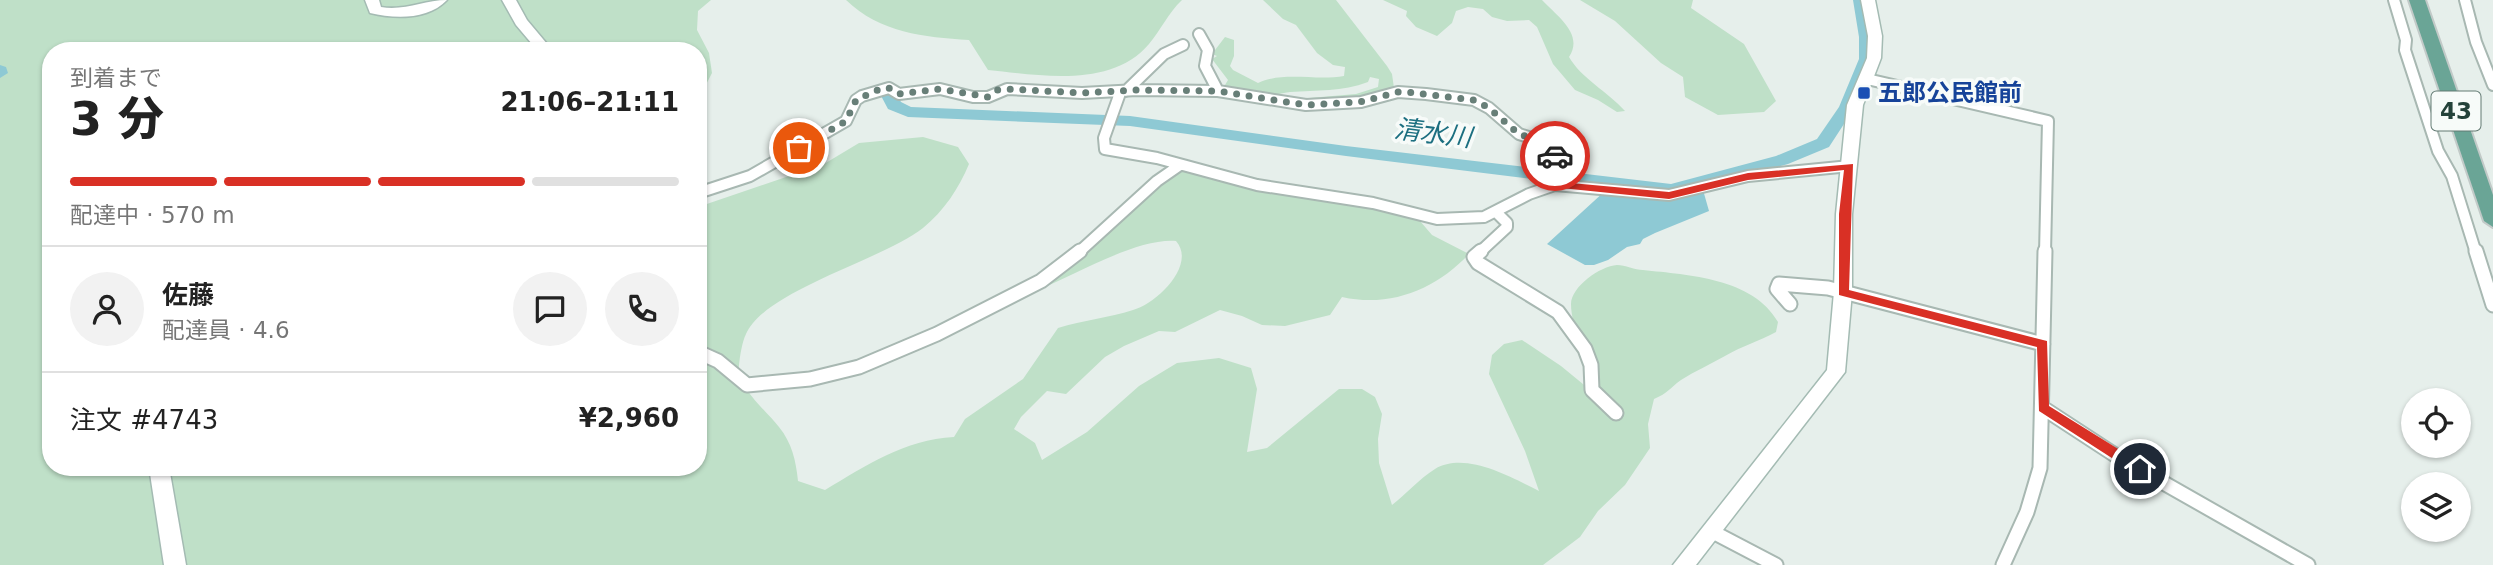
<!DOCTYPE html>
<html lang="ja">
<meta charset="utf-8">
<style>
:root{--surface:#fff;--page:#f2f2f2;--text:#222;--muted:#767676;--line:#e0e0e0;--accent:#d93025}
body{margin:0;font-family:"DejaVu Sans","Noto Sans JP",sans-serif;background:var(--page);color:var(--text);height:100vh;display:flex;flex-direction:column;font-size:26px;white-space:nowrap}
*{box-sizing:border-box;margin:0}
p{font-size:23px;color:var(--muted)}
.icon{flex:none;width:38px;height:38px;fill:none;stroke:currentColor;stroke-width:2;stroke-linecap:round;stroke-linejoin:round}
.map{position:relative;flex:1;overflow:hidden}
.side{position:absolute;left:42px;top:42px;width:665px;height:434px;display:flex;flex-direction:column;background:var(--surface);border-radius:28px;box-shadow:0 2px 5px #0004}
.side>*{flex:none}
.fabs{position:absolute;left:2401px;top:388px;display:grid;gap:14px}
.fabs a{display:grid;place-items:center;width:70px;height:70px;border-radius:50%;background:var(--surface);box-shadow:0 2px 5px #0004;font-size:35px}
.pin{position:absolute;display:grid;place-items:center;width:60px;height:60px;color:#fff;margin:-30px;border:4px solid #fff;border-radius:50%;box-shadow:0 2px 7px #0007}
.courier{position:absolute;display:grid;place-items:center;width:70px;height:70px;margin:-35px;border:5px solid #d93025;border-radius:50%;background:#fff;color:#222;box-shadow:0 2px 9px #0007}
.headline em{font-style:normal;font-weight:800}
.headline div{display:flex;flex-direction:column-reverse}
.headline{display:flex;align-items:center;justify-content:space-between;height:119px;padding:0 28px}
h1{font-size:46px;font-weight:800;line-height:52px}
.bar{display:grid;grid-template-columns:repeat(4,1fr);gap:10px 7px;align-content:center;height:84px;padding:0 28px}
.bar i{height:9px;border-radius:5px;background:var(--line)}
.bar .on{background:var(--accent)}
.bar p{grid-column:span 4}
.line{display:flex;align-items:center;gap:18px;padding:0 28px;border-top:2px solid var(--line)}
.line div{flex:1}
.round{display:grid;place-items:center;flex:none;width:74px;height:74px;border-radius:37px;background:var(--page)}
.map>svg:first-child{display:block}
.green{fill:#bfe0c8}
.water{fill:#8ec9d4}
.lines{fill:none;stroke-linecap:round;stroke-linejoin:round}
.river{fill:#8ec9d4;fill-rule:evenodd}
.street-far1-casing{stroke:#a8b8b2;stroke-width:14}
.street-casing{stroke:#a8b8b2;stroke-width:17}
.secondary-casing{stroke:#a4bbb3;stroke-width:3}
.primary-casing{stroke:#c2cac8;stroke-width:4}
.street-far1{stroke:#fff;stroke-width:10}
.street{stroke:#fff;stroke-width:13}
.secondary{fill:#fff;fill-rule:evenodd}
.primary{fill:#6aa596;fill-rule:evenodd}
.route{fill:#d93025}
.done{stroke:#687f78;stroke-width:7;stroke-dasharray:0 12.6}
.transit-dot{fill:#1a4fb4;stroke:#f7fbf9;stroke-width:2.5}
.labels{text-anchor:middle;stroke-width:7;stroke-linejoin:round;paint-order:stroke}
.shield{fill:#f7fbf9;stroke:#637a73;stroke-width:2}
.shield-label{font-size:23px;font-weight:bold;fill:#24423a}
.transit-label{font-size:24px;font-weight:bold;fill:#164399;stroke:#f7fbf9;text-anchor:start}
.water-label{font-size:26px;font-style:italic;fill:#1c6f80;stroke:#f7fbf9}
</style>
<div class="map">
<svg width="2493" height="565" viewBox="0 0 2493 565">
<rect width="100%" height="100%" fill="#e6efeb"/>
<!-- green -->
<path class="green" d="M0 0H711L698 11 697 30 709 53 712 73 698 100V51H51V467H698V207L824 164 859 143 923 137 958 147 969 164C959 188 944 211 923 228 882 260 764 291 746 334 742 342 740 356 739 365 737 388 767 411 779 427 792 443 796 461 798 481L825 490C867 465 904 440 954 437L965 419 1023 379 1058 328C1083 320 1109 318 1133 310 1156 304 1197 265 1176 241 1135 238 1072 277 1033 292L1182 167 1359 203 1403 215 1420 221 1432 235 1469 254C1436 289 1391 308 1342 297L1330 315 1285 326 1262 325 1242 316 1220 310 1175 332 1159 331 1124 346 1105 357 1066 394 1047 391 1021 417 1014 429 1035 443 1042 460 1087 432 1139 386 1177 363 1219 358 1251 368 1257 389 1247 452 1267 448 1339 389H1362L1375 397 1382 414 1378 439 1379 463 1392 505C1406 494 1419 479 1435 469 1466 451 1510 477 1539 491L1525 451 1489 374 1492 355 1504 344 1522 340 1561 366 1589 389 1595 375C1587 354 1571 328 1571 304 1571 287 1600 266 1617 265 1625 265 1635 270 1643 270 1689 275 1753 278 1778 322L1776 332C1759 341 1742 346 1725 356 1711 364 1695 371 1681 380 1670 388 1668 393 1654 399L1648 424 1650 448 1625 485 1598 511 1580 537 1543 565H0Z
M846 0H1182C1168 13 1161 30 1149 44 1111 89 1039 75 988 70L969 40C924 37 880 33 846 0Z
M1263 0H1336L1387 66 1392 74 1394 88 1389 93 1348 102 1286 100 1356 94 1378 87 1379 79 1370 77 1368 82C1342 92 1317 90 1290 92 1281 93 1271 97 1262 96 1249 95 1237 91 1225 85L1228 80 1212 59 1217 56 1212 54 1225 37 1234 40V56L1230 66 1233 70 1258 83C1283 71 1316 81 1344 76L1345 67 1333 65 1317 53 1296 25 1283 19Z
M1383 0H1542C1558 17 1584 34 1569 57 1581 78 1608 92 1625 111L1617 112 1598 100 1575 90 1553 64 1537 27 1529 20 1507 21 1492 17 1483 9 1468 7 1456 11 1452 23 1437 36 1416 27 1406 16 1407 11Z
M1580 0H1693L1691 8 1744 44 1776 101 1764 112 1718 115 1685 97 1683 77 1661 63 1615 21Z"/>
<!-- water -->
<path class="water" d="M1703 190 1709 211 1655 233 1643 239 1640 244 1627 247 1608 260 1594 265H1585L1547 244 1605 191 1670 198Z"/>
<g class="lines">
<!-- river -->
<path class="river" d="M1853 0H1869L1875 37V59L1855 107 1829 147 1788 164 1671 196 1346 156 1130 126 908 117 888 109 878 90 880 87H892L901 102 911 107 1130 116 1346 146 1671 184 1776 156 1817 139 1839 107 1859 59V37Z
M0 65 6 67 8 73 0 78Z"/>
<defs>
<path id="street-far1" d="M2394 0 2406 40 2405 50 2438 151 2452 176 2476 253
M2465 0 2476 42 2493 85
M1199 34 1208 50 1205 66 1218 91
M1867 79 2048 121 2045 253
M1126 91 1164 54 1183 45
M1120 93 1104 138 1105 149 1157 158 1257 185 1373 203 1437 219 1484 217 1529 194 1555 185 1669 195 1748 176 1850 166
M698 193 750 176 846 121 856 100 862 96 889 88 899 94 940 89 973 97H988L1007 89 1082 93 1137 90 1218 91 1306 105 1361 102 1398 92 1426 94 1474 100 1489 108 1519 134 1553 145 1555 185
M1078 253 1157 181 1180 165
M1479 253 1507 227V223L1497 213"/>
<path id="street" d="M1481 251 1474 257 1478 263 1558 312 1585 349 1591 365 1592 390 1616 413
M2476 251 2493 305
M1790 304 1777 289 1779 284 1828 288 2043 344
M698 352 718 361 747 385 810 379 859 367 937 334 1041 281 1080 251
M2043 408 2118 457 2308 565
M1711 531 1776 565
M2003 565 2027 512 2040 468 2045 251"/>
<path id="secondary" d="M365 0H379L381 7C405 11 424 0 447 0 428 20 395 19 370 13Z
M502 0H516L527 20 553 51H538L516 25Z
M1861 0H1875L1882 36 1881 58 1863 105 1852 214V292L1845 372 1696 565H1673L1827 370 1834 292 1836 214 1847 105 1867 58 1868 36Z
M149 467H169L186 565H164Z"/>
<path id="primary" d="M2409 0H2425L2493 195V227L2484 221Z"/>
</defs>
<!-- street-far1 casing -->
<use href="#street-far1" class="street-far1-casing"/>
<!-- street casing -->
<use href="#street" class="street-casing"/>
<!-- secondary casing -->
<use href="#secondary" class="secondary-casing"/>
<!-- primary casing -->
<use href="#primary" class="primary-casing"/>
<!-- street-far1 -->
<use href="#street-far1" class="street-far1"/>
<!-- street -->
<use href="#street" class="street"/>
<!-- secondary -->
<use href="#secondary" class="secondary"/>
<!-- primary -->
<use href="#primary" class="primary"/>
</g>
<!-- route -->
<path class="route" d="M1555 153 1560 156V182L1669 192 1748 173 1853 164 1849 290 2047 341 2049 406 2144 465V473H2135L2039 411 2037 347 1839 295V214L1844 170 1748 180 1669 199 1551 187 1550 156Z"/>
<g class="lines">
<!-- done -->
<path class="done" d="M799 148 846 121 856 100 882 88H889L899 94 940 89 988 97 997 90 1007 89 1082 93 1137 90 1218 91 1306 105 1360 102 1398 92H1407L1474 100 1489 108 1519 134 1553 145 1555 156"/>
</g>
<!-- markers -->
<rect class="transit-dot" x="1857" y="86" width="14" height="14" rx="3.5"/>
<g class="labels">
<!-- shield labels -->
<rect class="shield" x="2431.5" y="91.5" width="49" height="39" rx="5"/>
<g class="shield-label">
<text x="2456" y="119">43</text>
</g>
<!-- transit labels -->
<g class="transit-label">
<text x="1878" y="101">五郎公民館前</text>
</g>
<!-- water labels -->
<g class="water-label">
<text transform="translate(1433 133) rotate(7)" y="9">清水川</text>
</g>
</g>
</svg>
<div class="fabs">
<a><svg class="icon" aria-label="locate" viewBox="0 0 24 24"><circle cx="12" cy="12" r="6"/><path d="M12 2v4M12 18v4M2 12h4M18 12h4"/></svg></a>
<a><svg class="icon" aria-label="layers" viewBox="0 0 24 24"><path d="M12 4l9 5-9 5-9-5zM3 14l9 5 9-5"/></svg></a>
</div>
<div class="pin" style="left:799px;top:148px;background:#ea580c"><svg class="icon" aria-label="bag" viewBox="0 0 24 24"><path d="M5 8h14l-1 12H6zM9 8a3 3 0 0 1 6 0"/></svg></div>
<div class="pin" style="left:2140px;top:469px;background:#1f2937"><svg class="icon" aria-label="home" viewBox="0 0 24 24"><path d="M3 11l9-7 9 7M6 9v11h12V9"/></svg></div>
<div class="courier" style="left:1555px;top:156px"><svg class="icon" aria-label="car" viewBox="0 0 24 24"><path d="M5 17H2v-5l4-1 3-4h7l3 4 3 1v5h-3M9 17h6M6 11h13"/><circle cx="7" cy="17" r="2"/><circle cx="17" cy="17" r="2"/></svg></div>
<section class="side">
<div class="headline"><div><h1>3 分</h1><p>到着まで</p></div><em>21:06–21:11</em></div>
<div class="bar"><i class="on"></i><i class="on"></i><i class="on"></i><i></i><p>配達中 · 570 m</p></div>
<div class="line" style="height:126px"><a class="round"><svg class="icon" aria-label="person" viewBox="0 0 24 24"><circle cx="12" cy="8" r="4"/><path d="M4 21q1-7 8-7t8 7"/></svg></a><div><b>佐藤</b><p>配達員 · 4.6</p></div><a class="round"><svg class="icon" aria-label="chat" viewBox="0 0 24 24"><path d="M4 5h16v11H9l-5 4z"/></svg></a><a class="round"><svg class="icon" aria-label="phone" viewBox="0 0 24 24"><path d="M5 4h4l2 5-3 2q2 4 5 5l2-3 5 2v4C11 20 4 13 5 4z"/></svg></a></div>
<div class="line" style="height:91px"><div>注文 #4743</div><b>¥2,960</b></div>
</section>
</div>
